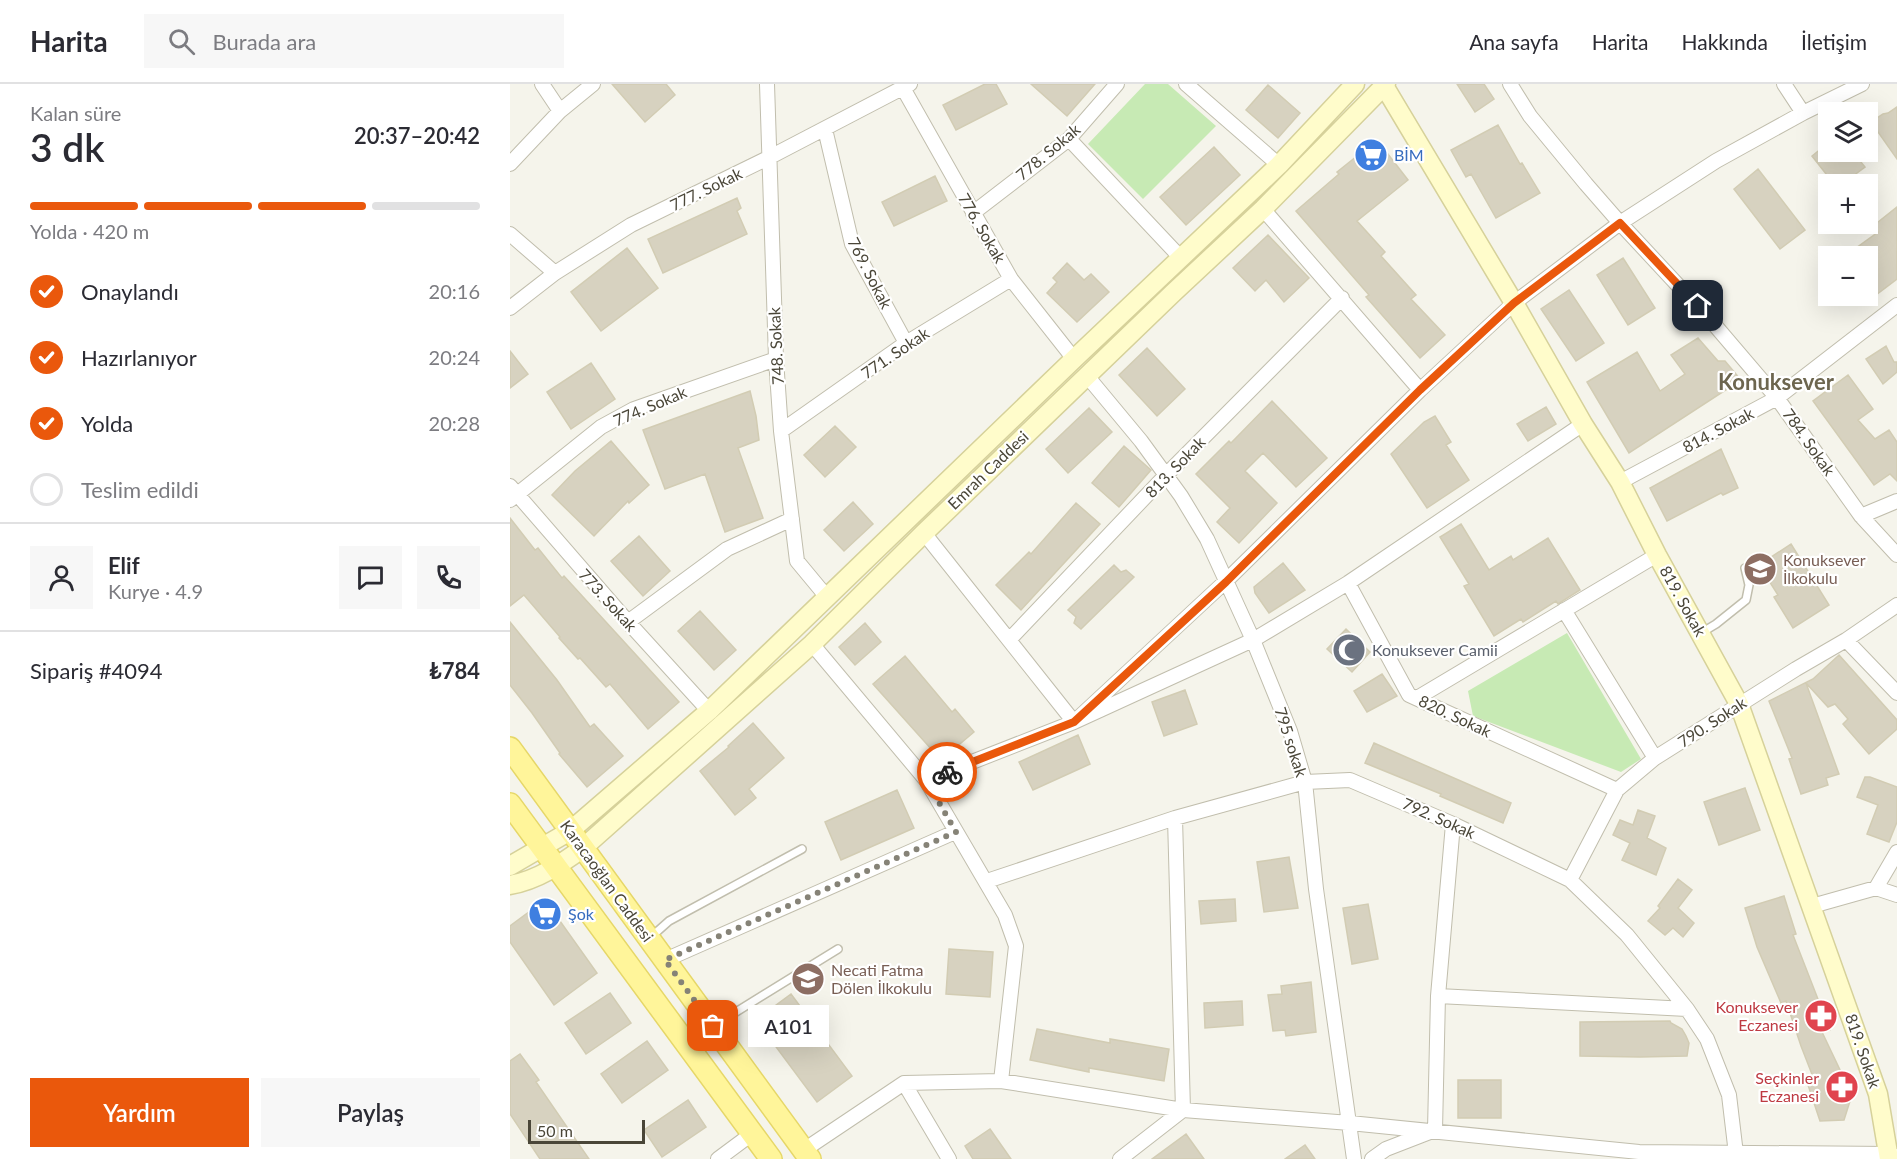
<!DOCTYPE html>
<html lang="tr">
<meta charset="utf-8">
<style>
:root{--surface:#fff;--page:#f7f7f7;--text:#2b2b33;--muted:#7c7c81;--line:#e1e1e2;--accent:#ea580c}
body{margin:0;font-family:Lato,sans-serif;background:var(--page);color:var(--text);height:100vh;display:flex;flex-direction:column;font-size:22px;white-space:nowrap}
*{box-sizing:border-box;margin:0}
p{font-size:20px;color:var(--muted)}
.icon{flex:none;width:33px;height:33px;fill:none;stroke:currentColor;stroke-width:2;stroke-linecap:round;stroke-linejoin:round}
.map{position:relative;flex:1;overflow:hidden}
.panel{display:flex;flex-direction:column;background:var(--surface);width:510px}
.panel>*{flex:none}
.tools{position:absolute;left:1308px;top:18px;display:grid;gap:12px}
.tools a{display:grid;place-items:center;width:60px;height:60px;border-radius:0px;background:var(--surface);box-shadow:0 6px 24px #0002;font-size:30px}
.scale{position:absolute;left:18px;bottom:15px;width:117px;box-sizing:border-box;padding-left:6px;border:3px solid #4a4638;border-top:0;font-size:16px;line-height:21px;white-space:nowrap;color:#4a4638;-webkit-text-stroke:4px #fff;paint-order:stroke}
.pin{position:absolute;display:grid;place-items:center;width:51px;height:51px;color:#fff;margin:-26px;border-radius:12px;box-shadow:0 3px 9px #0006}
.courier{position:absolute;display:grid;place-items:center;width:60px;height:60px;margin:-30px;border:4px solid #ea580c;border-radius:50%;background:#fff;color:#222;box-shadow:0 2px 8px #0007}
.bubble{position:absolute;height:42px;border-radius:0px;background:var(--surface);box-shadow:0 6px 24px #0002;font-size:20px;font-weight:600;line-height:42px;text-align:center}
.headline em{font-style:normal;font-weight:600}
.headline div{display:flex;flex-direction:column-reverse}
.headline{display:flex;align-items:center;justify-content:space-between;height:102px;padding:0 30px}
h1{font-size:39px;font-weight:600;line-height:45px}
.bar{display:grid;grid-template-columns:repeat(4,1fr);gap:9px 6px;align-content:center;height:72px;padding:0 30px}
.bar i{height:8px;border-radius:4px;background:var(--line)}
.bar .current{background:var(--accent)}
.bar p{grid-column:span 4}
.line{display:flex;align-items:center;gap:15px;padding:0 30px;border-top:2px solid var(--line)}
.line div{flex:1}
.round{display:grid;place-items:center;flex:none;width:63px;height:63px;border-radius:0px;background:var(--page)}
ol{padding:0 30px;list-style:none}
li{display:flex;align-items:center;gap:18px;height:66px}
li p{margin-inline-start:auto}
li .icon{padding:6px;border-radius:50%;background:var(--accent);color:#fff;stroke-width:4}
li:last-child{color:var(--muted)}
li i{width:33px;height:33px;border:3px solid var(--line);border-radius:50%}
.action{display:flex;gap:12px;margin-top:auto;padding:12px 30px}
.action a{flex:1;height:69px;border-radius:0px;background:var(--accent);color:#fff;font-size:24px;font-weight:600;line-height:69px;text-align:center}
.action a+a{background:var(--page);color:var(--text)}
header{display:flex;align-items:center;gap:36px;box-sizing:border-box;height:84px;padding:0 30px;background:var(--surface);border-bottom:2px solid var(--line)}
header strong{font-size:28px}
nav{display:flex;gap:33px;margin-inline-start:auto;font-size:21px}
.search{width:420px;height:54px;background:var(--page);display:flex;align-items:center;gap:15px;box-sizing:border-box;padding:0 21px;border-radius:0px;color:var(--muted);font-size:22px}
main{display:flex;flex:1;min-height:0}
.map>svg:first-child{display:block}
.green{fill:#c7eab4}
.building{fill:#d7d2c0;stroke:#d2ccb3;stroke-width:1.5}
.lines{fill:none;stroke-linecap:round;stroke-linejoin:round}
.lane-casing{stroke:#c1bead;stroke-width:10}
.street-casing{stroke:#c1bead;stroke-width:16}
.secondary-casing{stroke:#d6d19a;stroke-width:21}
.primary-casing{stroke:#e6d768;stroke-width:24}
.lane{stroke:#fff;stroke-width:7}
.street{stroke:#fff;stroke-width:14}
.secondary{stroke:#fffccb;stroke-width:18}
.primary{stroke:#fff59a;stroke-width:21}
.done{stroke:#868377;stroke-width:6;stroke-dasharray:0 10.8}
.route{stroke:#ea580c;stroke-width:8}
.labels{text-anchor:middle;stroke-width:4.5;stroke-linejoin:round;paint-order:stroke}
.street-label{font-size:16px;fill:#4a4638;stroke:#fff}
.shop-label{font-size:16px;fill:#366cbe;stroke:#fff;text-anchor:start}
.education-label{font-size:16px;fill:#785e54;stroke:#fff;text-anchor:start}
.worship-label{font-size:16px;fill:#5b616d;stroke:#fff;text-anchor:start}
.health-label{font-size:16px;fill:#be3a42;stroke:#fff;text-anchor:end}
.district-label{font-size:22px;font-weight:bold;fill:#6d664f;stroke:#fff}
</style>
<header>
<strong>Harita</strong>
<div class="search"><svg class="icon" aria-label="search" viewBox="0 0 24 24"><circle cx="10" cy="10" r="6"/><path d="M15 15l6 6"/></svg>Burada ara</div>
<nav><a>Ana sayfa</a><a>Harita</a><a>Hakkında</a><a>İletişim</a></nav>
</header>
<main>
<section class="panel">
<div class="headline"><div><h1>3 dk</h1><p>Kalan süre</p></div><em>20:37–20:42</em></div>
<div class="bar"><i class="current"></i><i class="current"></i><i class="current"></i><i></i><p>Yolda · 420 m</p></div>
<ol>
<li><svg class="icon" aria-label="check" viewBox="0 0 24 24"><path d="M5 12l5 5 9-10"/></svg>Onaylandı<p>20:16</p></li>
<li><svg class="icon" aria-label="check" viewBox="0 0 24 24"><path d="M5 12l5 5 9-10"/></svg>Hazırlanıyor<p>20:24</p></li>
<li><svg class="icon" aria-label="check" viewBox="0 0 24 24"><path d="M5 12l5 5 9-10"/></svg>Yolda<p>20:28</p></li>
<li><i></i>Teslim edildi</li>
</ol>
<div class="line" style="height:108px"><a class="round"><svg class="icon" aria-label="person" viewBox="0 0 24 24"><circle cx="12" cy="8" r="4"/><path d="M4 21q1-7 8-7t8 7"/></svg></a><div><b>Elif</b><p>Kurye · 4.9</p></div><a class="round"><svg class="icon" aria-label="chat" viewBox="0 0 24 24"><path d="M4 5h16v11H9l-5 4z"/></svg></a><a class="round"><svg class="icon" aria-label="phone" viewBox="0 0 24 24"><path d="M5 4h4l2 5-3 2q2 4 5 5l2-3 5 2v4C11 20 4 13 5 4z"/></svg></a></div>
<div class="line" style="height:78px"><div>Sipariş #4094</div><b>₺784</b></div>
<div class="action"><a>Yardım</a><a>Paylaş</a></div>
</section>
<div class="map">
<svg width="1387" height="1075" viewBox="0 0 1387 1075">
<rect width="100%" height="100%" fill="#f5f4eb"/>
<!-- green -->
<path class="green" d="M635 0H658L706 42 633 115 578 60Z
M1057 549 1131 675 1111 688 963 632 958 607Z"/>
<!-- building -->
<path class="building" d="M102 0H156L165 11 135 38Z
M475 0H486L497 20 446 46 433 21Z
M521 0H585L557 32Z
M947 0H974L984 15 965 28Z
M758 1 790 29 768 54 736 26Z
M1387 23V75L1361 38 1373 30 1378 29Z
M988 41 1010 80 1012 79 1030 109 986 134 961 90 956 93 941 66Z
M867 56 898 96 847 137 875 168 871 172 906 211 901 215 935 251 910 274 856 213 859 211 786 127 829 90 827 88Z
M1318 59V68H1343L1355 83 1332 100H1324L1302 72Z
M704 63 730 91 676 141 650 113Z
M1248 85 1295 146 1270 165 1224 105Z
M425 92 437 117 384 142 372 118Z
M227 114 231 124 227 127 237 150 153 189 138 155Z
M1387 123V195L1358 217V172H1335L1368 148 1363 142Z
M758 151 799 194 774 218 756 196 745 207 723 184Z
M117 164 148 204 91 247 61 208Z
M1113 174 1145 224 1118 241 1087 191Z
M557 179 574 196 581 190 599 208 567 238 537 209 547 198 543 194Z
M1059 206 1094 259 1066 277 1031 225Z
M1188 254 1208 277H1215L1231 296 1119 369 1077 298 1127 268 1150 307 1175 290 1161 271Z
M1376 262 1384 278H1387V288L1373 300 1356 275Z
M637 264 675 305 647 332 609 291Z
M0 267 18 290 0 304Z
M81 279 105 315 61 345 37 308Z
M1338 291 1363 325 1348 336 1365 355 1379 346 1387 358V397L1380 390 1364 401 1303 317Z
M240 307 246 332 249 356 228 364 253 434 215 448 195 390 155 405 133 346Z
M762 317 817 374 786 403 753 369 735 387 767 419 729 459 707 438 720 424 686 390 719 357 721 359Z
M1036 323 1046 340 1018 357 1007 340Z
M579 324 602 348 558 389 536 365Z
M925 332 941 358 936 361 959 396 917 424 881 370 914 338Z
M325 342 346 363 315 393 294 371Z
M101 357 139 401 119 419 118 417 84 452 42 411 65 387Z
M614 362 641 386 609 423 582 399Z
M1211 365 1228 404 1213 411 1211 409 1157 437 1140 404Z
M343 418 363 440 334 467 314 446Z
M566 419 590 440 511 526 486 501 519 468 521 470Z
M0 434 25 466 28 464 52 494 54 492 169 618 138 645 100 600 96 603 70 574 68 575 49 554 50 553 14 511 0 522Z
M951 440 979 486 1001 472 1003 476 1038 454 1070 506 1048 520 1046 517 1013 538 1011 535 984 552 954 502 959 500 930 453Z
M129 452 160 487 133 512 101 477Z
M1281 460 1319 521 1283 544 1264 513 1268 511 1249 481Z
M773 479 795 506 759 529 745 509 744 503Z
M604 481 611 488 616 486 624 493 571 545 564 539 566 533 558 526Z
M190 527 226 566 204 586 168 547Z
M0 538 47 596 80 643 84 640 113 672 77 703 49 670 50 669 22 629 0 601Z
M355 539 371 558 345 581 329 563Z
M836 545 860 568 842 588 817 565Z
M1329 571 1387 636V645L1359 670 1333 640 1338 635 1325 620 1318 623 1296 599 1329 690 1316 694 1318 701 1291 710 1279 675 1282 674 1259 617 1303 595Z
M395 572 442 628 445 625 464 648 431 676 363 600Z
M872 590 887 612 857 628 844 607Z
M675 606 687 640 654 652 642 618Z
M243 639 274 674 239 705 246 714 225 731 190 687 219 663 218 662Z
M568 651 580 680 523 706 509 678Z
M864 659 1001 719 993 739 930 712 931 710 855 679Z
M1355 693H1360L1387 703V738L1379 758 1357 750 1368 721 1347 713Z
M1235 704 1250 746 1209 761 1194 718Z
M387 706 404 744 331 776 315 738Z
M1128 726 1145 732 1137 754 1156 764 1146 791 1112 776 1120 759 1103 751 1110 736 1123 741Z
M779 773 788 824 754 828 747 778Z
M1168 795 1182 806 1168 824 1184 839 1173 853 1163 844 1155 851 1138 837 1150 824 1148 822Z
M1274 812 1286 850 1283 851 1320 946 1312 948 1332 990 1335 989 1341 1014 1334 1036 1310 1037 1298 1001 1305 998 1291 962 1276 917 1271 919 1247 863 1235 824Z
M725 815 726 837 691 840 689 817Z
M35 816 87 889 44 921 0 858V842Z
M858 820 868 875 842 880 833 824Z
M439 865 483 868 480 913 436 910Z
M801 898 806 948 776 952 775 946 763 947 758 911 772 910 771 902Z
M100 909 121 939 76 970 55 939Z
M281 910 342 992 307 1018 246 936Z
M732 917 733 941 695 944 694 919Z
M1160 937 1161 939 1172 945 1176 952 1179 959 1177 972 1130 973 1070 972V938Z
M527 945 600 959V955L659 965 654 997 579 984V988L520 976Z
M137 957 158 986 112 1019 91 990Z
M10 970 29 996 26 998 79 1075H30L0 1030V977Z
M948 996H991V1034H948Z
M178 1016 196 1043 152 1073 134 1046Z
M480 1045 501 1075H463L455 1062Z
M676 1050 694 1075H642Z
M795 1061 805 1075H775Z"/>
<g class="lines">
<defs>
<path id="lane" d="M1191 549 1206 540 1236 516 1239 501 1235 484
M141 853 159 837 292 765
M205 941 328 865"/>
<path id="street" d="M32 0 50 27
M257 0 266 275 271 347 287 477 316 512
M676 0 769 81
M1000 0 1020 32 1076 100 1110 139 1203 239 1267 314 1351 432 1387 471
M1274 0 1293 29
M393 4 501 195 564 275
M315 45 342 160 396 259
M559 55 671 174
M0 80 50 27 83 0
M753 125 910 306
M463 129 559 55 607 0
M0 150 45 189
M0 224 45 189 121 141 260 73 400 0
M577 292 631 357 671 412 697 455 743 556 780 647 795 698 806 805 844 1075
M271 347 396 259 501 195
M1110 398 1267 314 1387 221
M0 402 118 538 199 627
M0 416 91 343 124 325 266 275
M1351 432 1387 417
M414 449 564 638 743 556 838 499 1073 340
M838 499 899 611 1107 706
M1054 526 1145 674
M118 538 217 465 282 435
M500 555 656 391 832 214
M1336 556 1387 609
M302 560 416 696 495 831 506 862 491 997
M907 614 1147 471
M416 696 564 638 716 497 910 306 1004 219 1110 139 1206 77 1293 29 1352 0
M1060 796 1107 706 1145 674 1286 585 1336 556 1387 521
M477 797 665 734 795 698 840 696 943 740 1060 796 1117 851 1177 925 1197 955 1219 1011 1226 1070
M1366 804 1387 768
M1302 822 1366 804 1387 811
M155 876 445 748
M928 912 1177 925
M394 999 439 1075
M294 1066 394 999 491 997 673 1026 840 1039 1129 1068 1378 1070 1385 1072
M208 1075 243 1049
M610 1075 673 1026 665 734
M862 1075 876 1065 925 1046 928 912 943 740"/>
<path id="secondary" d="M873 0 1004 219 1073 340 1110 398 1147 471 1229 620 1368 1010 1379 1075
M0 782 60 747 199 627 564 275 769 81 845 0
M0 801C28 796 51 780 73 764L302 560 414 449 663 209 753 125 876 0"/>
<path id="primary" d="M0 664 300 1075
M0 720 261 1075"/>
</defs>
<!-- lane casing -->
<use href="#lane" class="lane-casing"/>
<!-- street casing -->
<use href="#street" class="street-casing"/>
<!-- secondary casing -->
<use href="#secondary" class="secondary-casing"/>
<!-- primary casing -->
<use href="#primary" class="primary-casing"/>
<!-- lane -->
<use href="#lane" class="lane"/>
<!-- street -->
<use href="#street" class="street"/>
<!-- secondary -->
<use href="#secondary" class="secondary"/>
<!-- primary -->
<use href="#primary" class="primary"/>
</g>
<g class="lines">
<!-- done -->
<path class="done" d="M203 942 155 876 446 748 416 696 437 688"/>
<!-- route -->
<path class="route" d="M437 688 564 638 716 498 910 306 1004 219 1110 139 1188 222"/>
</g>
<!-- icons -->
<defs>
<symbol id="supermarket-disc" viewBox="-11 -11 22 22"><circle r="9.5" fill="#3f7fe0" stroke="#fff"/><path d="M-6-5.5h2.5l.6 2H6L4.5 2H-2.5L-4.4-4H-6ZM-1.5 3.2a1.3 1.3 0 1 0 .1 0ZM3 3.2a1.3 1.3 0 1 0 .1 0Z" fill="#fff"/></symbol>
<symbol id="school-disc" viewBox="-11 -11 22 22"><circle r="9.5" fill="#8d6e63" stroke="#fff"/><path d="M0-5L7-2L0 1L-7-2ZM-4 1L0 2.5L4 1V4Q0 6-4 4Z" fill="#fff"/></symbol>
<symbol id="mosque-disc" viewBox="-11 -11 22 22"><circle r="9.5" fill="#6b7280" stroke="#fff"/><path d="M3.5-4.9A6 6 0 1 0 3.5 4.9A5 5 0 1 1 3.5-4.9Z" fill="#fff"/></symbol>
<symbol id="pharmacy-disc" viewBox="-11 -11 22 22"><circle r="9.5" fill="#e0444e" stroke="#fff"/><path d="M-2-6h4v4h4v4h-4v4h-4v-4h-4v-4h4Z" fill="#fff"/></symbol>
</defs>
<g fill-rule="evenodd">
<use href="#supermarket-disc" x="842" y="52" width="38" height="38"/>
<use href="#school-disc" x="1231" y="466" width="38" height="38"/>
<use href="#mosque-disc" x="820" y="547" width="38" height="38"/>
<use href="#supermarket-disc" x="16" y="811" width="38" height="38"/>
<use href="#school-disc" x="279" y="876" width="38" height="38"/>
<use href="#pharmacy-disc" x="1292" y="913" width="38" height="38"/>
<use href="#pharmacy-disc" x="1313" y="984" width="38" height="38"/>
</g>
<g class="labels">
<!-- street labels -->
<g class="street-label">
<text transform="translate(538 68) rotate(-40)" y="6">778. Sokak</text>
<text transform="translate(196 105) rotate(-26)" y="6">777. Sokak</text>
<text transform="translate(472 144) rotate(60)" y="6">776. Sokak</text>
<text transform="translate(360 189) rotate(63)" y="6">769. Sokak</text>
<text transform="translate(266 262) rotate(-93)" y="6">748. Sokak</text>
<text transform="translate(385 269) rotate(-34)" y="6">771. Sokak</text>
<text transform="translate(140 322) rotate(-23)" y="6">774. Sokak</text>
<text transform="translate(1208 346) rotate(-28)" y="6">814. Sokak</text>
<text transform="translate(1299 358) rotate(55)" y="6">784. Sokak</text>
<text transform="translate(665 383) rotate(-46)" y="6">813. Sokak</text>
<text transform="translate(478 386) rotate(-44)" y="6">Emrah Caddesi</text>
<text transform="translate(98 516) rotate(48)" y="6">773. Sokak</text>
<text transform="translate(1173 517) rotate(61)" y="6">819. Sokak</text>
<text transform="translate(945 632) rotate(25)" y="6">820. Sokak</text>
<text transform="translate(1202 638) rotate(-33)" y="6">790. Sokak</text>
<text transform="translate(781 658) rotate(72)" y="6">795 sokak</text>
<text transform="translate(929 734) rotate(24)" y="6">792. Sokak</text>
<text transform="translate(97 797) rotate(54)" y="6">Karacaoğlan Caddesi</text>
<text transform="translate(1353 967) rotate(71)" y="6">819. Sokak</text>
</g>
<!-- shop labels -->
<g class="shop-label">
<text x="884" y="77">BİM</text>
<text x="58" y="836">Şok</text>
</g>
<!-- education labels -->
<g class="education-label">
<text x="1273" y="482">Konuksever<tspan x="1273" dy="18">İlkokulu</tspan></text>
<text x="321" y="892">Necati Fatma<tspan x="321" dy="18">Dölen İlkokulu</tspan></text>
</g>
<!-- worship labels -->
<g class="worship-label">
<text x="862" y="572">Konuksever Camii</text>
</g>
<!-- health labels -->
<g class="health-label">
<text x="1288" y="929">Konuksever<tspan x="1288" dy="18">Eczanesi</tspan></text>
<text x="1309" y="1000">Seçkinler<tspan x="1309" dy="18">Eczanesi</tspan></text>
</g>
<!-- district labels -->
<g class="district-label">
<text x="1266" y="306">Konuksever</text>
</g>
</g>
</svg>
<div class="tools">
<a><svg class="icon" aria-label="layers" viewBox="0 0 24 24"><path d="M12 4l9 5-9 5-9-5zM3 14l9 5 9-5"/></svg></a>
<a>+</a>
<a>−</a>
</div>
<div class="scale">50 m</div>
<div class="pin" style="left:203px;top:942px;background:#ea580c"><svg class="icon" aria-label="bag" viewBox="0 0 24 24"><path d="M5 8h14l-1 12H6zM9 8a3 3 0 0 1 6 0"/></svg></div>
<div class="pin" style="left:1188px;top:222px;background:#1f2937"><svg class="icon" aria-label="home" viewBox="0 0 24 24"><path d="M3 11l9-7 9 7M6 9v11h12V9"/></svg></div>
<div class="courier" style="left:437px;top:688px"><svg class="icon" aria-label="bike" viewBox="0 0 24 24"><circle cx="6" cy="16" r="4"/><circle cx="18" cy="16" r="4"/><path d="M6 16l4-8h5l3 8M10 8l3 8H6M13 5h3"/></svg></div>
<div class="bubble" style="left:238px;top:921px;width:81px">A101</div>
</div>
</main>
